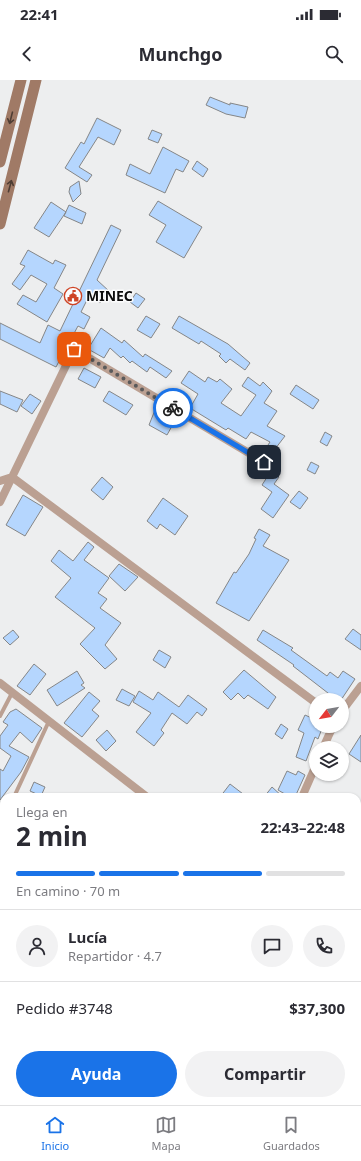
<!DOCTYPE html>
<html lang="es">
<meta charset="utf-8">
<style>
:root{--surface:#fff;--page:#f2f2f3;--text:#2b2b33;--muted:#7c7c81;--line:#e1e1e2;--accent:#1a73e8}
body{margin:0;font-family:"Noto Sans",sans-serif;background:var(--page);color:var(--text);height:100vh;display:flex;flex-direction:column;font-size:15px;white-space:nowrap}
*{box-sizing:border-box;margin:0}
p{font-size:13px;color:var(--muted)}
.icon{flex:none;width:22px;height:22px;fill:none;stroke:currentColor;stroke-width:2;stroke-linecap:round;stroke-linejoin:round}
.map{position:relative;flex:1;overflow:hidden}
.side{position:absolute;left:0px;top:713px;width:361px;height:312px;display:flex;flex-direction:column;background:var(--surface);border-radius:12px 12px 0 0;box-shadow:0 1px 3px #0004}
.side>*{flex:none}
.needle{width:26px;rotate:239deg}
.tools{position:absolute;left:309px;top:613px;display:grid;gap:8px}
.tools a{display:grid;place-items:center;width:40px;height:40px;border-radius:50%;background:var(--surface);box-shadow:0 1px 3px #0004;font-size:20px}
.pin{position:absolute;display:grid;place-items:center;width:34px;height:34px;color:#fff;margin:-17px;border-radius:8px;box-shadow:0 2px 6px #0006}
.courier{position:absolute;display:grid;place-items:center;width:40px;height:40px;margin:-20px;border:3px solid #1a73e8;border-radius:50%;background:#fff;color:#222;box-shadow:0 1px 5px #0007}
.headline em{font-style:normal;font-weight:700}
.headline div{display:flex;flex-direction:column-reverse}
.headline{display:flex;align-items:center;justify-content:space-between;height:68px;padding:0 16px}
h1{font-size:26px;font-weight:700;line-height:30px}
.bar{display:grid;grid-template-columns:repeat(4,1fr);gap:6px 4px;align-content:center;height:48px;padding:0 16px}
.bar i{height:5px;border-radius:3px;background:var(--line)}
.bar .current{background:var(--accent)}
.bar p{grid-column:span 4}
.line{display:flex;align-items:center;gap:10px;padding:0 16px;border-top:1px solid var(--line)}
.line div{flex:1}
.round{display:grid;place-items:center;flex:none;width:42px;height:42px;border-radius:21px;background:var(--page)}
.cta{display:flex;gap:8px;margin-top:auto;padding:8px 16px}
.cta a{flex:1;height:46px;border-radius:24px;background:var(--accent);color:#fff;font-size:16px;font-weight:700;line-height:46px;text-align:center}
.cta a+a{background:var(--page);color:var(--text)}
.status{display:flex;justify-content:space-between;align-items:center;height:28px;padding:0 20px;background:var(--surface);direction:ltr}
.status svg{height:11px;fill:currentColor}
header{display:flex;justify-content:space-between;align-items:center;height:52px;padding:0 16px;background:var(--surface);font-size:18px;font-weight:700}
.tabs{display:flex;justify-content:space-around;align-items:center;height:56px;border-top:1px solid var(--line);background:var(--surface);font-size:11px;color:var(--muted)}
.tabs a{display:grid;justify-items:center;gap:2px}
.tabs .current{color:var(--accent)}
.map>svg:first-child{display:block}
.building{fill:#b5d6fe;stroke:#858687}
.lines{fill:none;stroke-linecap:round;stroke-linejoin:round}
.lane{stroke:#bba092;stroke-width:4}
.street{stroke:#bba092;stroke-width:8}
.secondary{stroke:#a07a66;stroke-width:11}
.oneway{stroke:#4e3d34}
.done{stroke:#5a5a5b;stroke-width:4;stroke-dasharray:0 7.2}
.route{stroke:#1a73e8;stroke-width:5}
.labels{text-anchor:middle;stroke-width:3;stroke-linejoin:round;paint-order:stroke}
.poi-label{font-size:14px;font-weight:bold;fill:#0b0b0c;stroke:#fbfbfc;text-anchor:start}
</style>
<div class="status"><b>22:41</b><svg viewBox="0 0 49 12"><path d="M0 12V9h3v3zM5 12V6h3v6zM10 12V3h3v9zM15 12V0h3v12zM26 1h20v11H26zM47 4h2v5h-2z"/></svg></div>
<header><svg class="icon" aria-label="back" viewBox="0 0 24 24"><path d="M15 5l-7 7 7 7"/></svg>Munchgo<svg class="icon" aria-label="search" viewBox="0 0 24 24"><circle cx="10" cy="10" r="6"/><path d="M15 15l6 6"/></svg></header>
<div class="map">
<svg width="361" height="1025" viewBox="0 0 361 1025">
<rect width="100%" height="100%" fill="#edeeef"/>
<!-- building -->
<path class="building" d="M210 17 230 25V23L248 27 245 38 226 34 206 25Z
M97 38 121 50 114 65 98 57 79 87 92 95 87 102 65 88 81 62 84 64Z
M152 50 162 54 158 63 148 59Z
M163 67 189 81 183 92 176 89 165 113 126 95 130 84 150 94Z
M197 81 208 89 203 97 192 89Z
M79 101 81 114 73 122 69 112 70 107Z
M158 121 202 147 184 178 156 162 166 145 149 135Z
M51 122 66 132 49 157 34 148Z
M69 125 86 133 82 144 64 136Z
M111 145 121 150 97 200 110 212 100 223 90 214 81 232 90 237 84 249 78 246 56 287 0 259V243L40 263 48 245 60 251Z
M28 170 53 184 55 180 66 185 54 208 63 214 47 242 17 224 23 215 36 222 47 204 31 195 20 210 12 204 25 186 20 184Z
M136 213 145 219 138 228 130 222Z
M146 236 160 244 151 258 137 250Z
M179 236 228 264 250 283 245 290 230 279 226 283 219 276 221 274 201 261 199 264 172 248Z
M101 248 122 263 124 260 143 277 145 274 172 291 166 298 150 287 147 292 132 281 130 283 123 276 121 278 110 268 104 278 88 269Z
M84 288 101 297 95 308 78 299Z
M189 291 205 302 208 297 217 302 220 299 232 309 221 323 241 336 256 315 242 306 248 297 260 306 263 302 272 311 264 323 277 331 267 346 285 356 272 373 266 368 270 362 251 352 246 359 228 348 226 350 190 328 198 314 181 303Z
M296 305 319 320 313 329 290 314Z
M0 311 23 320 17 332 0 324Z
M109 311 133 325 126 335 103 321Z
M30 314 41 321 32 334 21 326Z
M155 330 163 333 160 339 172 346 167 355 149 345Z
M325 352 332 356 327 366 320 362Z
M311 382 319 386 315 394 307 390Z
M271 391 279 397 274 404 289 415 273 438 261 429 272 412 262 405Z
M102 397 113 407 103 420 91 410Z
M299 411 308 418 300 429 290 422Z
M23 415 43 427 25 456 6 445Z
M163 418 188 436 175 455 160 444 157 449 147 441Z
M259 449 270 455 263 466 289 480 249 541 216 523 234 492 236 493 249 474 256 459 254 458Z
M88 462 94 467 84 480 109 498 98 513 107 519 100 528 121 543 105 565 117 579 105 589 80 564 95 548 55 517 71 498 51 481 59 470 73 481Z
M119 484 138 497 125 511 109 496Z
M353 549 361 555V570L345 559Z
M13 550 19 557 10 565 3 558Z
M263 550 293 568 291 570 327 596 330 592 338 598 343 591 355 599 341 620H337L293 586 294 585 257 560Z
M159 570 171 577 165 588 153 580Z
M34 584 46 594 30 615 17 606Z
M244 590 276 617 268 629 248 615 244 619 238 613 231 620 223 612Z
M77 591 84 603 81 605 85 608 57 626 47 610Z
M122 609 135 616 129 626 116 620Z
M139 611 153 620 158 612 179 627 188 615 207 629 202 636 197 632 187 644 172 633 161 650 164 653 154 666 136 652 151 633 133 622Z
M89 612 100 621 92 630 99 636 82 657 64 643Z
M16 629 42 648 32 663 20 652 9 666 29 677 21 692 0 720V689L3 691 11 676 0 668V656L8 645 3 642 10 632Z
M305 635 316 640V646H323L318 659 315 657 306 681 296 677 304 653 298 650Z
M281 644 288 649 282 659 275 654Z
M107 650 116 661 106 671 96 660Z
M361 655V682L349 674Z
M287 691 296 695 298 691 305 695 295 717H290L278 710Z
M34 702 45 707 41 716 30 711Z
M230 704 247 717H220Z
M272 707 283 717H264Z"/>
<g class="lines">
<!-- lane -->
<path class="lane" d="M0 636 12 613
M14 717 49 641
M0 747 4 738"/>
<!-- street -->
<path class="street" d="M0 401 12 397 316 623
M0 422 74 269 264 382
M0 603 147 717
M342 631 361 606
M323 668 333 646
M302 717 316 685
M357 794 361 793
M357 818 361 824
M357 950 361 943"/>
<!-- secondary -->
<path class="secondary" d="M0 82 21 0
M0 144 36 0"/>
</g>
<!-- one-way arrows -->
<defs><path id="oneway-shaft" d="M-6 0H5M1.5-3L5.5 0L1.5 3" fill="none" stroke-width="1.6" stroke-linecap="round" stroke-linejoin="round"/></defs>
<g class="oneway">
<use href="#oneway-shaft" transform="translate(11 38) rotate(104)"/>
<use href="#oneway-shaft" transform="translate(10 106) rotate(-75)"/>
</g>
<g class="lines">
<!-- done -->
<path class="done" d="M74 269 173 328"/>
<!-- route -->
<path class="route" d="M173 328 264 382"/>
</g>
<!-- icons -->
<defs>
<symbol id="civic-ring" viewBox="-11 -11 22 22"><circle r="9.5" fill="#fbfbfc" stroke="#ce4426" stroke-width="1.5"/><path d="M-.6-6.5H3V-4.5H.6V-3L4-1V1h2V6H-6V1h2V-1L-.6-3ZM-1.2 2.5V6h2.4V2.5Z" fill="#ce4426"/></symbol>
</defs>
<g fill-rule="evenodd">
<use href="#civic-ring" x="63" y="206" width="20" height="20"/>
</g>
<g class="labels">
<!-- poi labels -->
<g class="poi-label">
<text x="86" y="221">MINEC</text>
</g>
</g>
</svg>
<div class="tools">
<a><svg class="needle" viewBox="-14 -14 28 28"><path d="M0-13l5 13h-10z" fill="#e53935"/><path d="M0 13l5-13h-10z" fill="#7c7c81"/></svg></a>
<a><svg class="icon" aria-label="layers" viewBox="0 0 24 24"><path d="M12 4l9 5-9 5-9-5zM3 14l9 5 9-5"/></svg></a>
</div>
<div class="pin" style="left:74px;top:269px;background:#ea580c"><svg class="icon" aria-label="bag" viewBox="0 0 24 24"><path d="M5 8h14l-1 12H6zM9 8a3 3 0 0 1 6 0"/></svg></div>
<div class="pin" style="left:264px;top:382px;background:#1f2937"><svg class="icon" aria-label="home" viewBox="0 0 24 24"><path d="M3 11l9-7 9 7M6 9v11h12V9"/></svg></div>
<div class="courier" style="left:173px;top:328px"><svg class="icon" aria-label="bike" viewBox="0 0 24 24"><circle cx="6" cy="16" r="4"/><circle cx="18" cy="16" r="4"/><path d="M6 16l4-8h5l3 8M10 8l3 8H6M13 5h3"/></svg></div>
<section class="side">
<div class="headline"><div><h1>2 min</h1><p>Llega en</p></div><em>22:43–22:48</em></div>
<div class="bar"><i class="current"></i><i class="current"></i><i class="current"></i><i></i><p>En camino · 70 m</p></div>
<div class="line" style="height:72px"><a class="round"><svg class="icon" aria-label="person" viewBox="0 0 24 24"><circle cx="12" cy="8" r="4"/><path d="M4 21q1-7 8-7t8 7"/></svg></a><div><b>Lucía</b><p>Repartidor · 4.7</p></div><a class="round"><svg class="icon" aria-label="chat" viewBox="0 0 24 24"><path d="M4 5h16v11H9l-5 4z"/></svg></a><a class="round"><svg class="icon" aria-label="phone" viewBox="0 0 24 24"><path d="M5 4h4l2 5-3 2q2 4 5 5l2-3 5 2v4C11 20 4 13 5 4z"/></svg></a></div>
<div class="line" style="height:52px"><div>Pedido #3748</div><b>$37,300</b></div>
<div class="cta"><a>Ayuda</a><a>Compartir</a></div>
</section>
</div>
<nav class="tabs">
<a class="current"><svg class="icon" aria-label="home" viewBox="0 0 24 24"><path d="M3 11l9-7 9 7M6 9v11h12V9"/></svg>Inicio</a>
<a><svg class="icon" aria-label="map" viewBox="0 0 24 24"><path d="M3 6l6-2 6 2 6-2v14l-6 2-6-2-6 2zM9 4v14M15 6v14"/></svg>Mapa</a>
<a><svg class="icon" aria-label="saved" viewBox="0 0 24 24"><path d="M7 4h10v16l-5-4-5 4z"/></svg>Guardados</a>
</nav>
